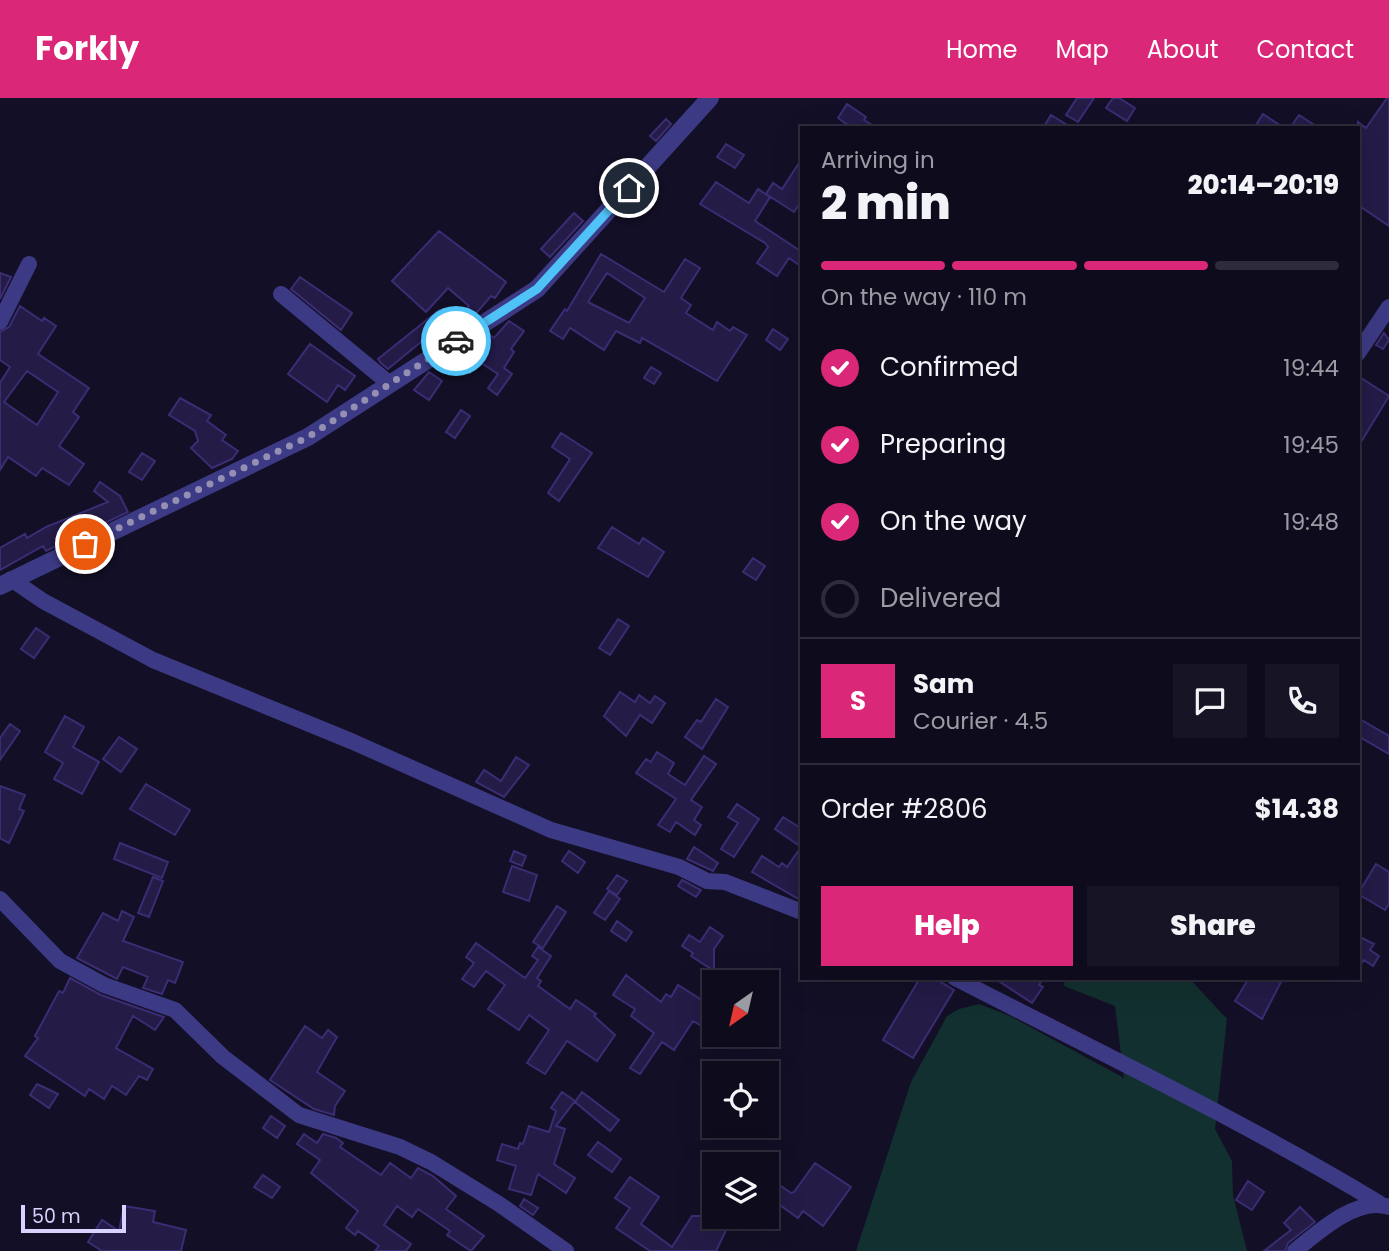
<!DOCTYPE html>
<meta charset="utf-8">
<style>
:root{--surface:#0e0b1c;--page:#171425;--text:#f1f3f6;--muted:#9b9ba3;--line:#2e2b3b;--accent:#db2777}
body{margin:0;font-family:Poppins,sans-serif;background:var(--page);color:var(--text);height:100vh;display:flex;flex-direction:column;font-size:26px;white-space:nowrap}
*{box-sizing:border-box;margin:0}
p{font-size:23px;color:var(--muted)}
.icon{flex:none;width:38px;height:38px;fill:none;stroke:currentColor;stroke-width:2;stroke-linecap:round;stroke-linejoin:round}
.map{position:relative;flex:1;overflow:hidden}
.details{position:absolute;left:800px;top:28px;width:560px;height:854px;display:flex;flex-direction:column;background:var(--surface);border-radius:0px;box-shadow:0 7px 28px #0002,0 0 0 2px var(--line)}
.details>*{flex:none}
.needle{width:46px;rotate:214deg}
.buttons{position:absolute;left:702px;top:872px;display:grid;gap:14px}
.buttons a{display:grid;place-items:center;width:77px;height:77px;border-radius:0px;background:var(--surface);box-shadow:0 7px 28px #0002,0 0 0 2px var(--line);font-size:35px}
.scale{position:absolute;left:21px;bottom:18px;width:105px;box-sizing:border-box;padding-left:7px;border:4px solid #d9d4ff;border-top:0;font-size:19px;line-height:24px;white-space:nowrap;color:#d9d4ff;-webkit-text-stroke:5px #130f26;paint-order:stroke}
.pin{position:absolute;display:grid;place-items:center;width:60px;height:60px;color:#fff;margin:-30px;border:4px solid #fff;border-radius:50%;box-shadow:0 2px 7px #0007}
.courier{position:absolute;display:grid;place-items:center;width:70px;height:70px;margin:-35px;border:5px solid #4fc3f7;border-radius:50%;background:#fff;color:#222;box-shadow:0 2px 9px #0007}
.overview em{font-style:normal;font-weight:800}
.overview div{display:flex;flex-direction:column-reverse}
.overview{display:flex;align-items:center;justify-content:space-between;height:119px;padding:0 21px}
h1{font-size:46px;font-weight:800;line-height:52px}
.bar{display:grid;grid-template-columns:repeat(4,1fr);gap:10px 7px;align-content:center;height:84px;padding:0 21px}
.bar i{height:9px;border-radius:5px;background:var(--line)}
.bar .selected{background:var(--accent)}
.bar p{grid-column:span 4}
.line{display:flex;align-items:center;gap:18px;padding:0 21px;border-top:2px solid var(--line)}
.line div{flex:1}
.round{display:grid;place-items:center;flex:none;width:74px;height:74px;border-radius:0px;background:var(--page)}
ol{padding:0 21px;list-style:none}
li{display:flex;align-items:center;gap:21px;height:77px}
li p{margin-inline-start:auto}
li .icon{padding:7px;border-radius:50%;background:var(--accent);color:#fff;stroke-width:4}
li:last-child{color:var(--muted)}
li i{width:38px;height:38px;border:4px solid var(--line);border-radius:50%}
.action{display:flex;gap:14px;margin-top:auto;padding:14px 21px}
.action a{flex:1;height:80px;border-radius:0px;background:var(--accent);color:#fff;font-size:28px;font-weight:800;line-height:80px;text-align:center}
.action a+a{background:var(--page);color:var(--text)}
header{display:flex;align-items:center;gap:42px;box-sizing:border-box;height:98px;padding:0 35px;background:var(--accent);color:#fff}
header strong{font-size:33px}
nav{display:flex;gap:38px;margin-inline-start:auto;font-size:24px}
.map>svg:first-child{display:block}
.green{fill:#12302f}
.building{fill:#241b47;stroke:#3b2d73;stroke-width:2;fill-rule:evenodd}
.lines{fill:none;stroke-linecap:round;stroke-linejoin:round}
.minor{stroke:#3d3a85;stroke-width:16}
.tertiary{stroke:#3d3a85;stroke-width:18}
.done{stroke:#948fb3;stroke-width:7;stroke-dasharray:0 12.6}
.route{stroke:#4fc3f7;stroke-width:9}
</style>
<header>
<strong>Forkly</strong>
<nav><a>Home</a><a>Map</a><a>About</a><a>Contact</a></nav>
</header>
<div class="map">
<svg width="1389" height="1153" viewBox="0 0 1389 1153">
<rect width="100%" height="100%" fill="#130f26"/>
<!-- green -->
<path class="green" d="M1065 880H1189L1227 921 1215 1031 1232 1063 1233 1097 1247 1153H856L911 984 947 918 959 911 979 906 1008 917 1124 980 1115 908 1064 888Z"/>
<!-- building -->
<path class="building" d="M1077 0H1094L1078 24 1066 17Z
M1113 0H1119L1135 10 1127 23 1106 10Z
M1387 0H1389V128L1358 107V24L1366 30Z
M847 6 866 19 864 22 877 30H852L838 20Z
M1263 16 1284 30H1254Z
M1051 17 1072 30H1043Z
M1299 17 1319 30H1290Z
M666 21 671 26 656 43 650 38Z
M726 46 744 57 735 70 717 59Z
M801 62 802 102 794 114 766 96 773 85 782 91Z
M716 84 749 105 758 91 770 99 755 123 802 154V169L789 160 777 178 757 165 768 149 765 145 700 106Z
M574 115 583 123 550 159 541 151Z
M439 133 506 184 495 200 491 198 473 219 457 229 451 223 469 208 448 190 426 214 392 183Z
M601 156 664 194 685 161 700 170 681 200 691 207 686 215 713 232 717 224 730 233 733 229 747 237 717 283 642 240 640 245 616 233 604 252 570 230 563 241 550 233 565 211 567 213ZM607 175 645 200 629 225 588 204Z
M0 175 11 179 0 201Z
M300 179 352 215 341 232 291 191Z
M20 208 42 223 44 220 56 228 38 256 89 290 73 314 79 319 59 348 84 366 69 387 42 370 36 378 8 359 0 372V285L10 269 0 262V234L9 229ZM27 273 58 294 37 327 4 304Z
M439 212 449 221 388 271 381 265 378 261Z
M509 223 524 233 511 251 514 254 504 270 512 276 497 297 488 290 498 276 478 263 470 275 450 261 488 236 494 240Z
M773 231 788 241 780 252 766 242Z
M1384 235 1389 242 1383 251 1376 247Z
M310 246 355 278 345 292 338 287 327 304 288 276Z
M651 269 661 275 654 286 644 280Z
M429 274 442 283 429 302 414 292Z
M1358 278 1389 298 1358 349Z
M180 300 211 317 207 323 226 337 222 342 238 353 232 361 212 370 191 350 198 343 195 333 169 317Z
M461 312 470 318 455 340 446 334Z
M561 335 592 355 559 403 548 395 570 361 552 349Z
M142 355 155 363 142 382 129 374Z
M100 384 120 398 128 414 46 453 43 448 0 472V450L25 436 27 440 46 429 108 404 94 393Z
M612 429 639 446 643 440 664 454 648 479 598 450Z
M753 460 765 468 756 482 743 474Z
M618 521 629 528 610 557 599 550Z
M36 530 49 539 34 560 21 551Z
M620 594 635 604 639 597 650 605 655 598 665 605 652 625 640 617 626 638 604 618Z
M716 601 728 609 702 651 685 639 697 622 701 624Z
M65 618 84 629 73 649 99 664 82 696 54 681 63 665 45 654Z
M1358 620 1389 638V656L1358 638Z
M10 626 20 633 0 662V640Z
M119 639 137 651 121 674 103 661Z
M657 654 674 665 668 676 685 687 704 658 716 666 691 702 702 709 694 722 701 727 695 737 676 724 670 734 658 727 676 701 636 675 646 661 651 664Z
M516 659 529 667 504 699 476 684 484 672 501 683Z
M146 686 190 712 175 737 130 711Z
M0 688 25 697 19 711 24 713 9 745 0 740Z
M737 706 759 721 734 759 721 751 738 725 728 719Z
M783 719 802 731V803L752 774 762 758 779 769 782 765 787 769 801 749 775 731Z
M120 745 168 764 162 780 114 761Z
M694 749 718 765 713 773 687 761Z
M514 753 526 758 522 768 510 763Z
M569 753 585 764 578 775 562 763Z
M1376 766 1389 774V806L1385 812 1358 796Z
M512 768 537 777 529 803 503 794Z
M617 777 627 783 617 797 607 791Z
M153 779 163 783 149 819 138 815Z
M682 782 701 792 696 799 678 788Z
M609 793 620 801 605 822 594 815Z
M557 808 566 814 543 850 533 844Z
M122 813 134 819 123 843 183 864 175 885 168 882 162 896 143 890 148 879 123 869 117 881 77 860 103 815 118 823Z
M617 823 632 834 626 843 611 833Z
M710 829 723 838 714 851V873L691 858 693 855 682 848 689 837 700 844Z
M1358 838 1374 846 1370 852 1379 858 1373 868 1364 862 1358 870Z
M476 845 525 880 538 862 532 858 538 849 551 858 537 880 541 883 538 888 570 911 576 902 596 916 594 918 615 937 597 963 567 943 545 976 527 965 549 932 529 917 519 932 488 911 505 887 486 873 474 889 462 881 474 865 466 859Z
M724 871 747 884H716Z
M626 877 661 904 666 896 671 899 678 887 705 904 714 888V935L693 923 674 952 662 944 640 976 630 970 654 935 631 918 635 911 613 897Z
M70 880 101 897 164 919 155 932 133 918 116 950 153 971 147 982 139 978 126 997 112 988 104 1001 89 991 85 998 25 958 38 940 35 938 59 893 63 895Z
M920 880H934L954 892 913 960 883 942Z
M994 880H1043L1039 887 1043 889 1032 905Z
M1249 880H1283L1262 921 1235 903Z
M305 928 322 940 328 932 337 939 317 974 345 993 335 1008 334 1017 314 1011 270 982Z
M37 986 58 996 49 1010 30 997Z
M562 994 575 1003 556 1028 565 1031 554 1066 575 1080 566 1095 538 1076 531 1097 509 1091 516 1068 497 1062 502 1046 518 1051 520 1045 523 1046 529 1028 549 1034 556 1013 551 1010Z
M582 994 619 1022 610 1033 575 1004Z
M271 1018 285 1028 277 1040 263 1030Z
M304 1036 317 1045 323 1036 336 1040 343 1045 340 1049 381 1077 390 1065 411 1080 418 1070 433 1078 456 1098 446 1111 484 1138 471 1153 447 1137 450 1133 418 1111 412 1119 397 1108 384 1127 411 1146 406 1153H375L379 1148 358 1133 355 1137 346 1130 358 1113 311 1075 320 1062 297 1046Z
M598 1044 621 1061 612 1074 588 1057Z
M815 1065 851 1089 823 1128 803 1113 798 1120 766 1097 775 1084 791 1095 794 1094Z
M263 1077 280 1089 272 1100 254 1089Z
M630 1079 659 1099 641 1126 672 1149 692 1118H733L716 1153H650L616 1130 630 1110 615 1100Z
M1248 1083 1264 1094 1252 1112 1236 1102Z
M524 1101 538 1110 533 1117 520 1108Z
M124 1108 155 1113 153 1124 186 1132 181 1153H102L88 1144 102 1122 119 1133Z
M1300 1109 1315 1124 1288 1145 1285 1153H1264L1291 1132 1284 1125Z"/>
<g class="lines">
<!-- minor -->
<path class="minor" d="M281 196 390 286
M0 224 29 166
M1358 255 1389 209
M11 481 43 503 153 562 351 643 551 732 679 769 707 783 725 784 802 814
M0 801 60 863 104 887 175 912 223 959 299 1017 400 1049 431 1064 499 1106 566 1153
M955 880C1097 953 1241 1022 1379 1105
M1295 1153C1318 1134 1358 1098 1389 1109"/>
<!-- tertiary -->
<path class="tertiary" d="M0 488 308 339 537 191 710 0"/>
</g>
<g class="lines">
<!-- done -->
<path class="done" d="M85 446 308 339 456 243"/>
<!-- route -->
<path class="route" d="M456 243 537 191 629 90"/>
</g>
</svg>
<div class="buttons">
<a><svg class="needle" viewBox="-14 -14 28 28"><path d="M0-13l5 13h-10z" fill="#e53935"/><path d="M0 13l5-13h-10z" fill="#9b9ba3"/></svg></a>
<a><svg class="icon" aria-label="locate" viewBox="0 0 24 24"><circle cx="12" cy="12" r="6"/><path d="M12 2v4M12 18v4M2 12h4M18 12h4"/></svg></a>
<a><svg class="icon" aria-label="layers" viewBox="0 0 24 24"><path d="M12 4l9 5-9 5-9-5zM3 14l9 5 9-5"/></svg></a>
</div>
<div class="scale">50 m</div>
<div class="pin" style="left:85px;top:446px;background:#ea580c"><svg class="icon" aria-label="bag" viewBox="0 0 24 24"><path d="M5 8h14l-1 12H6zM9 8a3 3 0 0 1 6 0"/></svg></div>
<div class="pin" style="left:629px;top:90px;background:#1f2937"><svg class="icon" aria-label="home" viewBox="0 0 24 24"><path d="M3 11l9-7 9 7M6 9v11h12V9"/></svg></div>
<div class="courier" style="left:456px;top:243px"><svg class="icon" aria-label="car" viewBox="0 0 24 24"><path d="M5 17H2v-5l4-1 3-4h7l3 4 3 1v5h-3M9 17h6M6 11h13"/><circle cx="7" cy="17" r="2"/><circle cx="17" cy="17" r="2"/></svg></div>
<section class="details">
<div class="overview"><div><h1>2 min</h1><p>Arriving in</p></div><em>20:14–20:19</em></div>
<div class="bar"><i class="selected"></i><i class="selected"></i><i class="selected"></i><i></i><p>On the way · 110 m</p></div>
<ol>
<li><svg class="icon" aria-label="check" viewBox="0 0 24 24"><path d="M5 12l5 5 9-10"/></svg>Confirmed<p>19:44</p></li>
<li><svg class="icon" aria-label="check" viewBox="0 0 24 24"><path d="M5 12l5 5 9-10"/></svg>Preparing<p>19:45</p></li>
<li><svg class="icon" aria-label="check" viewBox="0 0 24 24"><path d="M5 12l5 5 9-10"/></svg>On the way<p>19:48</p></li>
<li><i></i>Delivered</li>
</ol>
<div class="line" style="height:126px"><b class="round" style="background:var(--accent);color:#fff">S</b><div><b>Sam</b><p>Courier · 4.5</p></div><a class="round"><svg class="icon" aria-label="chat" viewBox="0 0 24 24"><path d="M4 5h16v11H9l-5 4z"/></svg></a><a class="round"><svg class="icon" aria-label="phone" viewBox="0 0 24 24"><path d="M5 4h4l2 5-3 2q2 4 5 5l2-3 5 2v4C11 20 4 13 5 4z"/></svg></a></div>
<div class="line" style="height:91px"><div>Order #2806</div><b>$14.38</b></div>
<div class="action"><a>Help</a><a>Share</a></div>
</section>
</div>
